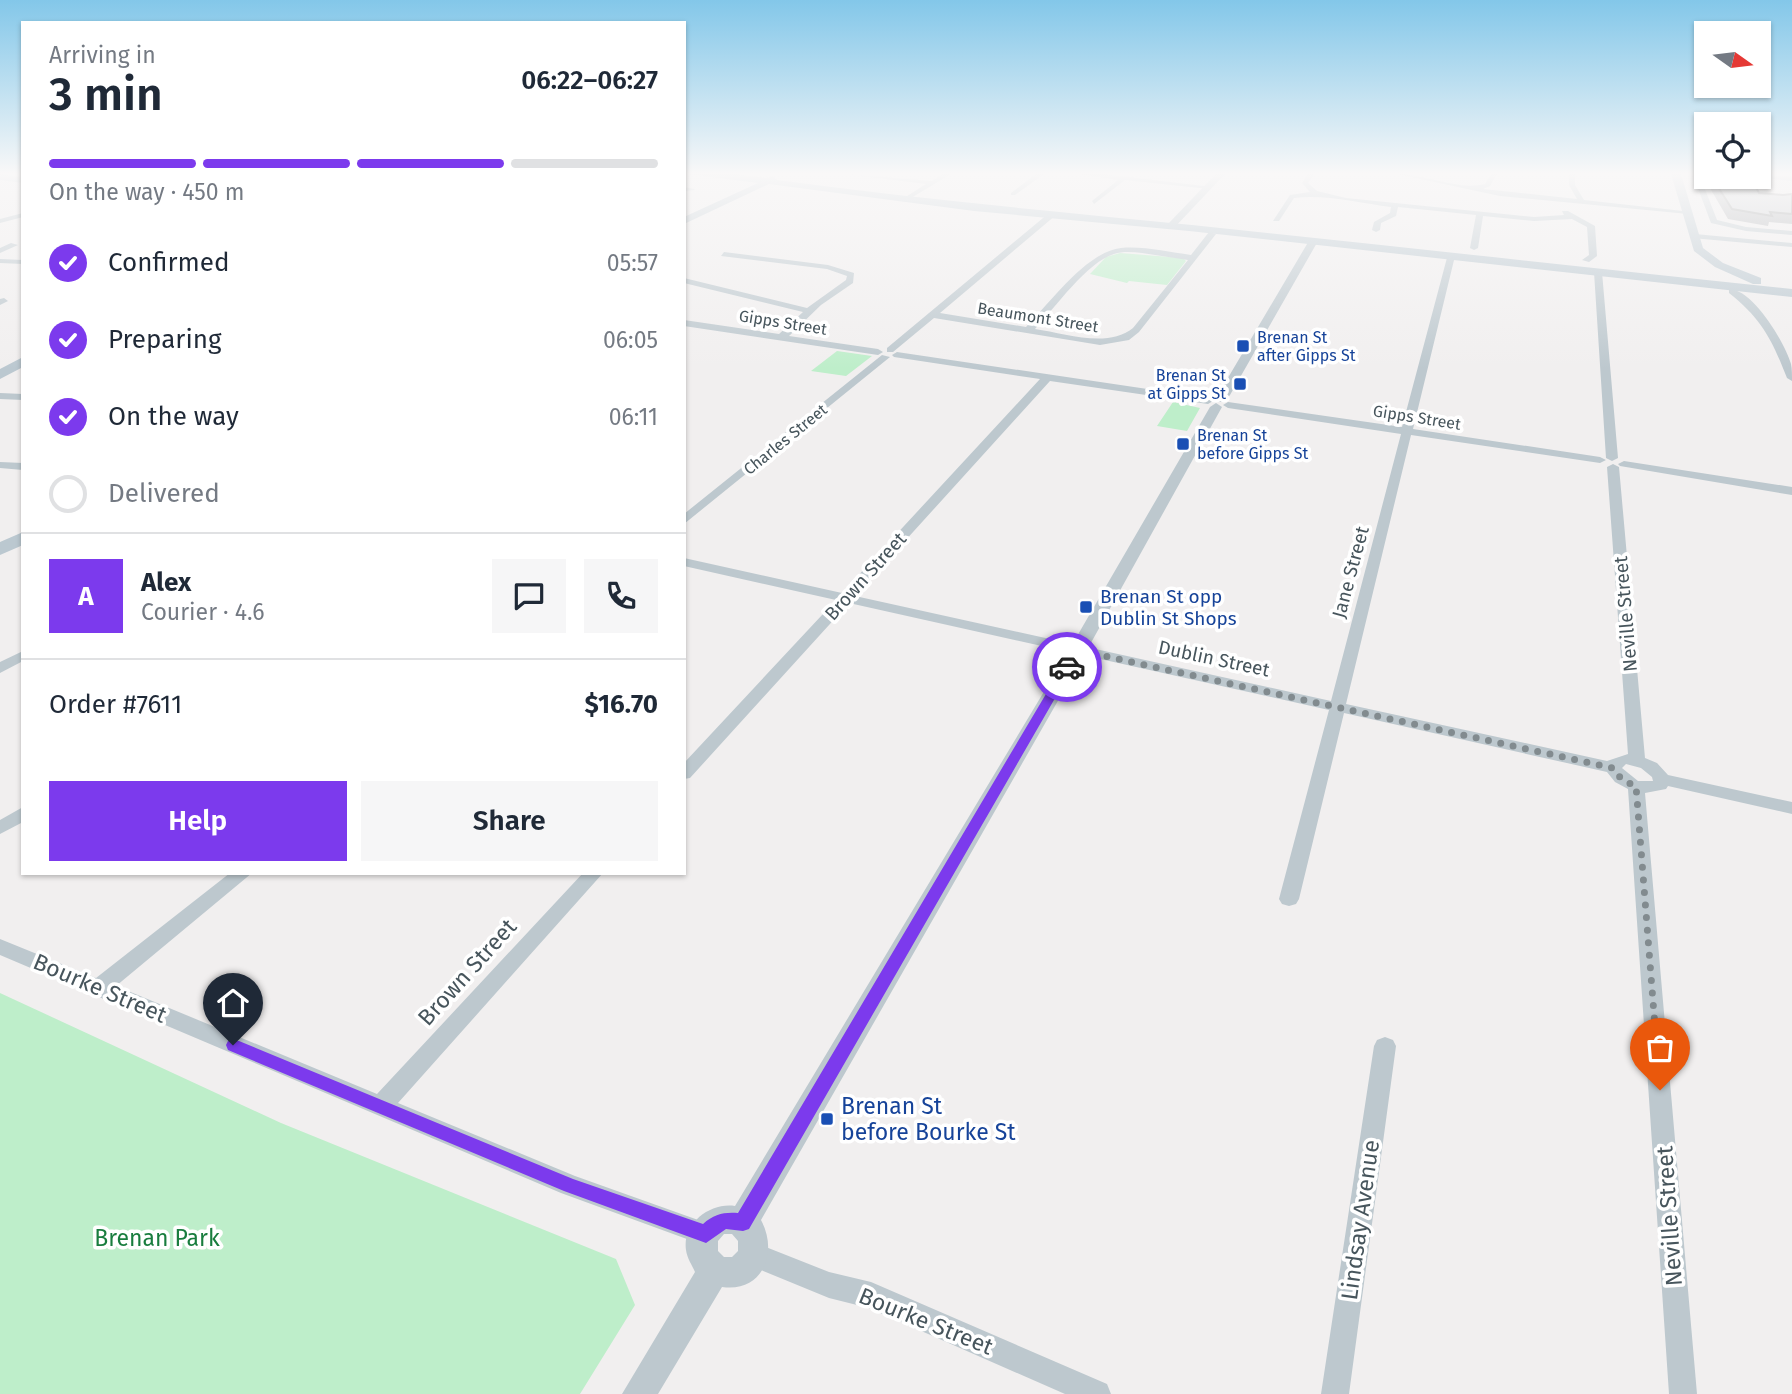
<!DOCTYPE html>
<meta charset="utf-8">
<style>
:root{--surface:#fff;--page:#f6f6f7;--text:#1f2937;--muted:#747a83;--line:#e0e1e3;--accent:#7c3aed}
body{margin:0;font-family:"Fira Sans",sans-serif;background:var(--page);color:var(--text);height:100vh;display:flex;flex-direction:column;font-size:26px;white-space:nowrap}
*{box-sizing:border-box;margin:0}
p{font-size:23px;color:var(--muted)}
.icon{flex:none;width:38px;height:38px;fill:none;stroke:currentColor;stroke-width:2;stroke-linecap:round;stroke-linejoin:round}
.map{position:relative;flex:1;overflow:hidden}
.side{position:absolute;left:21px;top:21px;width:665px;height:854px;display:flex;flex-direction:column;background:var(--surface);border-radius:0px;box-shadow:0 2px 5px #0004}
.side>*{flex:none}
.needle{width:46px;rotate:104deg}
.tools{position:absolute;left:1694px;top:21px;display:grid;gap:14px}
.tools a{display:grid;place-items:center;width:77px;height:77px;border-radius:0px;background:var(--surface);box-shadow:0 2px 5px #0004;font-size:35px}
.pin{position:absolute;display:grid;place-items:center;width:60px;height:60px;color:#fff;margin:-72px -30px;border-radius:50% 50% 50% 0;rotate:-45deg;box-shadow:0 0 7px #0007}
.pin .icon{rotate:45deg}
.courier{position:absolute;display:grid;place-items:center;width:70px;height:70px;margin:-35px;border:5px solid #7c3aed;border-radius:50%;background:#fff;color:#222;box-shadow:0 2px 9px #0007}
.headline em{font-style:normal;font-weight:600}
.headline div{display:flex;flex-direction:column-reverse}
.headline{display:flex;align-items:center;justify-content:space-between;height:119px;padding:0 28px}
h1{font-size:46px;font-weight:600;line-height:52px}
.bar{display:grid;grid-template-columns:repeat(4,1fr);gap:10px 7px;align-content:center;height:84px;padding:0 28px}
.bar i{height:9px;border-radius:5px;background:var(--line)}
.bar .current{background:var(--accent)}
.bar p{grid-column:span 4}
.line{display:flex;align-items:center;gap:18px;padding:0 28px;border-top:2px solid var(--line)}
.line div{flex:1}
.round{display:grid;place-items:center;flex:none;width:74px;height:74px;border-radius:0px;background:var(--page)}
ol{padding:0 28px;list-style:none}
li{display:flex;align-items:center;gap:21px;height:77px}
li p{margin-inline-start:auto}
li .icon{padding:7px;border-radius:50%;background:var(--accent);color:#fff;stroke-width:4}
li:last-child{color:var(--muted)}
li i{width:38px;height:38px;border:4px solid var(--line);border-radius:50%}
.button{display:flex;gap:14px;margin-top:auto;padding:14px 28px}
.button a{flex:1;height:80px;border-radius:0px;background:var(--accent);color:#fff;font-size:28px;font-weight:600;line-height:80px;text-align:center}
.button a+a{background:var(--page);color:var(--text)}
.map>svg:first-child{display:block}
.green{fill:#beeeca}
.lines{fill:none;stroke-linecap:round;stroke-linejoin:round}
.minor{fill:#bdc8ce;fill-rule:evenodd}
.tertiary{fill:#bdc8ce;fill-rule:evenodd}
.secondary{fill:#bbc8d0;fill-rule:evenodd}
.wall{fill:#adb0b4}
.building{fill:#c9cdd1;stroke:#8d9092;stroke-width:2}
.route{fill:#7c3aed}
.done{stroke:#828b8f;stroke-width:7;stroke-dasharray:0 12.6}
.transit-dot{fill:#1a4fb4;stroke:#fff;stroke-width:2.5}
.labels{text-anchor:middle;stroke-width:7;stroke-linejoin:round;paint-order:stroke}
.far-street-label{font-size:16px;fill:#47555c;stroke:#fff}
.far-transit-label{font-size:16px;fill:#164399;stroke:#fff;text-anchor:start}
.street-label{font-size:19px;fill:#47555c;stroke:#fff}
.transit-label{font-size:19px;fill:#164399;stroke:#fff;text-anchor:start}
.near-street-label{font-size:23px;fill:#47555c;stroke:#fff}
.near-transit-label{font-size:23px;fill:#164399;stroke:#fff;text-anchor:start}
.near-park-label{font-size:23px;fill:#197d3e;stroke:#fff}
</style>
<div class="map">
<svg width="1792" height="1394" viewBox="0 0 1792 1394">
<rect width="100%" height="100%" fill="#f1efef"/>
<!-- green -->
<path class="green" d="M1120 253 1183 258 1186 261 1167 285 1129 281 1127 283 1090 274 1106 257Z
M837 351 872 356 846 376 811 371Z
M1173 402 1200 408 1187 431 1157 426Z
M0 993 281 1123 616 1259 635 1305 580 1394H0Z"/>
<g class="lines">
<!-- minor -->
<path class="minor" d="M846 174 932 181 943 174H951L906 201 904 198 926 184Z
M1036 174H1044L1015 195H1011V193Z
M1079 174H1103L1212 187 1209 189 1125 180 1094 204 1092 201 1118 180Z
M1308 174H1314L1308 183 1317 191 1346 198 1534 217 1564 215 1562 211H1568L1595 226 1597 256 1589 262 1582 260 1589 255 1587 227 1572 219 1534 221 1483 216 1478 248 1474 250 1470 248 1476 215 1398 207 1396 216 1381 223 1380 230 1376 232 1372 230 1374 222 1390 213 1391 207C1360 203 1324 194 1294 198L1279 221H1273L1290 195 1310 192 1302 183Z
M1397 174C1426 174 1458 191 1485 184L1491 174H1497L1490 186 1483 189 1577 199 1569 185V174H1575V185L1584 200 1692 212 1688 214 1500 196Z
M1759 174 1792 177V181L1757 177Z
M1733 177H1750L1703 184 1717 220 1746 227 1792 231V235L1746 231 1711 223 1696 183Z
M684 187 694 189 695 190 684 191Z
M23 213V217L0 223V219Z
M1049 213 1056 215 940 313 1026 327C1050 303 1086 252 1121 248 1144 246 1168 252 1191 255L1209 232 1216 234 1139 332 1129 340 1100 345 934 318 893 352H887V348ZM1142 253 1188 260 1133 328C1107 349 1065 333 1035 329 1055 308 1087 262 1114 254 1123 251 1133 252 1142 253Z
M1695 234 1792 243V247L1692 238Z
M11 243 18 245 0 253V248Z
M724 252 828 265 854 273 853 283 821 305 789 336 878 349 883 352 878 355 684 326V320L779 334 803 312 684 283V278L807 308 846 280 847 276 827 269 721 256Z
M1448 254 1455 256 1413 429 1600 457 1606 460 1600 463 1411 435 1346 704 1607 761 1628 754 1607 467 1613 464 1619 467 1645 758 1657 763 1668 775 1792 802V814L1668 786 1666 789 1645 793 1697 1394H1669L1628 789 1615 782 1607 772 1344 713 1299 899 1296 904 1289 906 1282 904 1279 899 1329 710 849 603 690 778 684 779V763L836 600 684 566V558L842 593 1040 379 894 357 892 355 897 352 1208 398 1213 401 1208 404 1050 381 855 596 1331 701 1401 434 1228 408 1223 405 1228 402 1402 427ZM1626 764 1641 768 1652 777 1653 781H1638L1622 768Z
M0 259 23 260V264L0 263Z
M1598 270 1602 272 1618 458 1612 461 1606 458 1594 272Z
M1729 289C1753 289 1785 343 1791 364 1792 369 1792 376 1792 381L1787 378C1772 340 1762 319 1729 293Z
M0 299 4 298 8 301 0 305Z
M882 355 890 357 684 524V514Z
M0 393 23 394V400L0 399Z
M1624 461 1792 487V495L1620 466 1618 464Z
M0 462 23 463V470L0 468Z
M23 651V661L0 673V662Z
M23 807V822L0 834V820Z
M230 873H252L116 986 377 1094 583 873H603L398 1103 575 1176 715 1226 719 1234 715 1242 706 1246 561 1193 0 955V939L96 978Z
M1385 1037 1393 1040 1396 1046 1349 1394H1321L1374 1046 1377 1040Z
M753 1242 829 1272 871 1282 1107 1384 1111 1394H1065L869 1308 829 1298 744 1263 740 1254 744 1245Z"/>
<!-- tertiary -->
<path class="tertiary" d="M1216 174H1225L1173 229H1167V225Z
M1310 239 1318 241 1230 395 1224 402H1214L1213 399 1219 393Z
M1216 403 1222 407 1087 650 761 1220C779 1253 762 1293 722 1287L658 1394H622L695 1272C692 1265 687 1258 686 1250 682 1223 711 1202 735 1206L1069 650 1210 407ZM724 1234H732L738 1241V1251L732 1257H724L718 1251V1241Z"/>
<!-- secondary -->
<path class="secondary" d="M0 174 23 177V183L0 180Z
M688 174H735L767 178 773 176 777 180C916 199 1052 211 1192 225 1392 246 1592 268 1792 289V297L1189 231 974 211 769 184 684 224V217L758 183Z
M1671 174H1681L1703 248 1723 263 1761 278V284H1753L1715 267 1694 251Z
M23 357V367L0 379V369Z
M23 532V545L0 555V542Z"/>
</g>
<!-- wall -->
<path class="wall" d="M1713 179 1759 193 1783 195 1792 194V224L1769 222 1768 226 1728 219 1710 188Z"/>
<!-- building -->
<path class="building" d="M1713 179 1754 184 1759 193 1783 195 1792 194V214L1770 212 1772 216 1732 209Z"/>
<!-- sky -->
<linearGradient id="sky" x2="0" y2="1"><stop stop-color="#83c7e9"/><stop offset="0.47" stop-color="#f9f8f8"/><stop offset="1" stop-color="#f9f8f8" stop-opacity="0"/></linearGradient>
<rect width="1792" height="369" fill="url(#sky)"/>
<!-- route -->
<path class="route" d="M1067 664 1073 667 749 1229 743 1231 726 1229 706 1243 564 1191 228 1050 226 1045 228 1041H239L573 1179 703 1224C714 1214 724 1212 738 1213L1062 667Z"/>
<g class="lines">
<!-- done -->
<path class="done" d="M1067 667 1077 650 1613 768 1622 780 1636 786 1660 1090"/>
</g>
<!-- markers -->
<g class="transit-dot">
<rect x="1236" y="339" width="14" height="14" rx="3.5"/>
<rect x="1233" y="377" width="14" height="14" rx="3.5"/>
<rect x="1176" y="437" width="14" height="14" rx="3.5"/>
<rect x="1079" y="600" width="14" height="14" rx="3.5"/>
<rect x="820" y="1112" width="14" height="14" rx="3.5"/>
</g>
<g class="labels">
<!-- far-street labels -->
<g class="far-street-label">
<text transform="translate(1038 317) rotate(9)" y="6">Beaumont Street</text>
<text transform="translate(783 322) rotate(9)" y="6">Gipps Street</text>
<text transform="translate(1417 417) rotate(9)" y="6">Gipps Street</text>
<text transform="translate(785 439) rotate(-39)" y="6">Charles Street</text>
</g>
<!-- far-transit labels -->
<g class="far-transit-label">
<text x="1257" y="343">Brenan St<tspan x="1257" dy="18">after Gipps St</tspan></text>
<text x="1226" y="381" text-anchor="end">Brenan St<tspan x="1226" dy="18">at Gipps St</tspan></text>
<text x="1197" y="441">Brenan St<tspan x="1197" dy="18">before Gipps St</tspan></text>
</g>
<!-- street labels -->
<g class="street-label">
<text transform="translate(1350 572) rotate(-75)" y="7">Jane Street</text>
<text transform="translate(865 576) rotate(-48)" y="7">Brown Street</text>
<text transform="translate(1625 614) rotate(-95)" y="7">Neville Street</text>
<text transform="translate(1214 658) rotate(12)" y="7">Dublin Street</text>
</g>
<!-- transit labels -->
<g class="transit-label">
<text x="1100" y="603">Brenan St opp<tspan x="1100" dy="22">Dublin St Shops</tspan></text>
</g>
<!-- near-street labels -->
<g class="near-street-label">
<text transform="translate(467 972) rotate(-48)" y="8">Brown Street</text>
<text transform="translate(100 988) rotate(23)" y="8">Bourke Street</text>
<text transform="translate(1669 1216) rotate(-94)" y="8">Neville Street</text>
<text transform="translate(1360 1220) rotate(-82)" y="8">Lindsay Avenue</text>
<text transform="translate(926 1321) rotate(22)" y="8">Bourke Street</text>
</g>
<!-- near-transit labels -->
<g class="near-transit-label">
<text x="841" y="1114">Brenan St<tspan x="841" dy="26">before Bourke St</tspan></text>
</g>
<!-- near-park labels -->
<g class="near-park-label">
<text x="157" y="1246">Brenan Park</text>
</g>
</g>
</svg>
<div class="tools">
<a><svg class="needle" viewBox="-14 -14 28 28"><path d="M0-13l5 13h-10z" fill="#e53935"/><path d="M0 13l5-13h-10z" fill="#747a83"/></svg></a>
<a><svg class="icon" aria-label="locate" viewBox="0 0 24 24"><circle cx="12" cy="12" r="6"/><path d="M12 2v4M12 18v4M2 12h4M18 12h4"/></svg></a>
</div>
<div class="pin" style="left:1660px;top:1090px;background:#ea580c"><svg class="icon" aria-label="bag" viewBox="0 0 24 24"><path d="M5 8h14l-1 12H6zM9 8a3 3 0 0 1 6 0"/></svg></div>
<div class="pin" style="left:233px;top:1045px;background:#1f2937"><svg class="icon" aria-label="home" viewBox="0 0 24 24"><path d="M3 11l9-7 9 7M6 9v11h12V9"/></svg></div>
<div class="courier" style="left:1067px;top:667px"><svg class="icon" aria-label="car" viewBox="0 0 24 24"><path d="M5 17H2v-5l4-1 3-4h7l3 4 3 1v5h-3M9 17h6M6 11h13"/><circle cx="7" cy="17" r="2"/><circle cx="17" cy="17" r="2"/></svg></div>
<section class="side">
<div class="headline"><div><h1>3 min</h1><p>Arriving in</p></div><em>06:22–06:27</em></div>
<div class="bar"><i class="current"></i><i class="current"></i><i class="current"></i><i></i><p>On the way · 450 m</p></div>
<ol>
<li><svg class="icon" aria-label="check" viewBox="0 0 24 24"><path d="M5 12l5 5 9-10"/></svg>Confirmed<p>05:57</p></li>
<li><svg class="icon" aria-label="check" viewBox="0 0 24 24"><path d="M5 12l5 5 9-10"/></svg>Preparing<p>06:05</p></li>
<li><svg class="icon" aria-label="check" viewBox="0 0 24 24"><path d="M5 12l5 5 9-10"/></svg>On the way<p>06:11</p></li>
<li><i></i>Delivered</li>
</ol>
<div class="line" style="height:126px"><b class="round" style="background:var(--accent);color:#fff">A</b><div><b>Alex</b><p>Courier · 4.6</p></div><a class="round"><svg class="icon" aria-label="chat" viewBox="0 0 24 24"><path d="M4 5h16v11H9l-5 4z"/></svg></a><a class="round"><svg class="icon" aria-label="phone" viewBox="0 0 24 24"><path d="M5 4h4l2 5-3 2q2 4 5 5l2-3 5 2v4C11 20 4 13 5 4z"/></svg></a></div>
<div class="line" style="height:91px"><div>Order #7611</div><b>$16.70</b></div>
<div class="button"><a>Help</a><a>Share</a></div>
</section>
</div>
